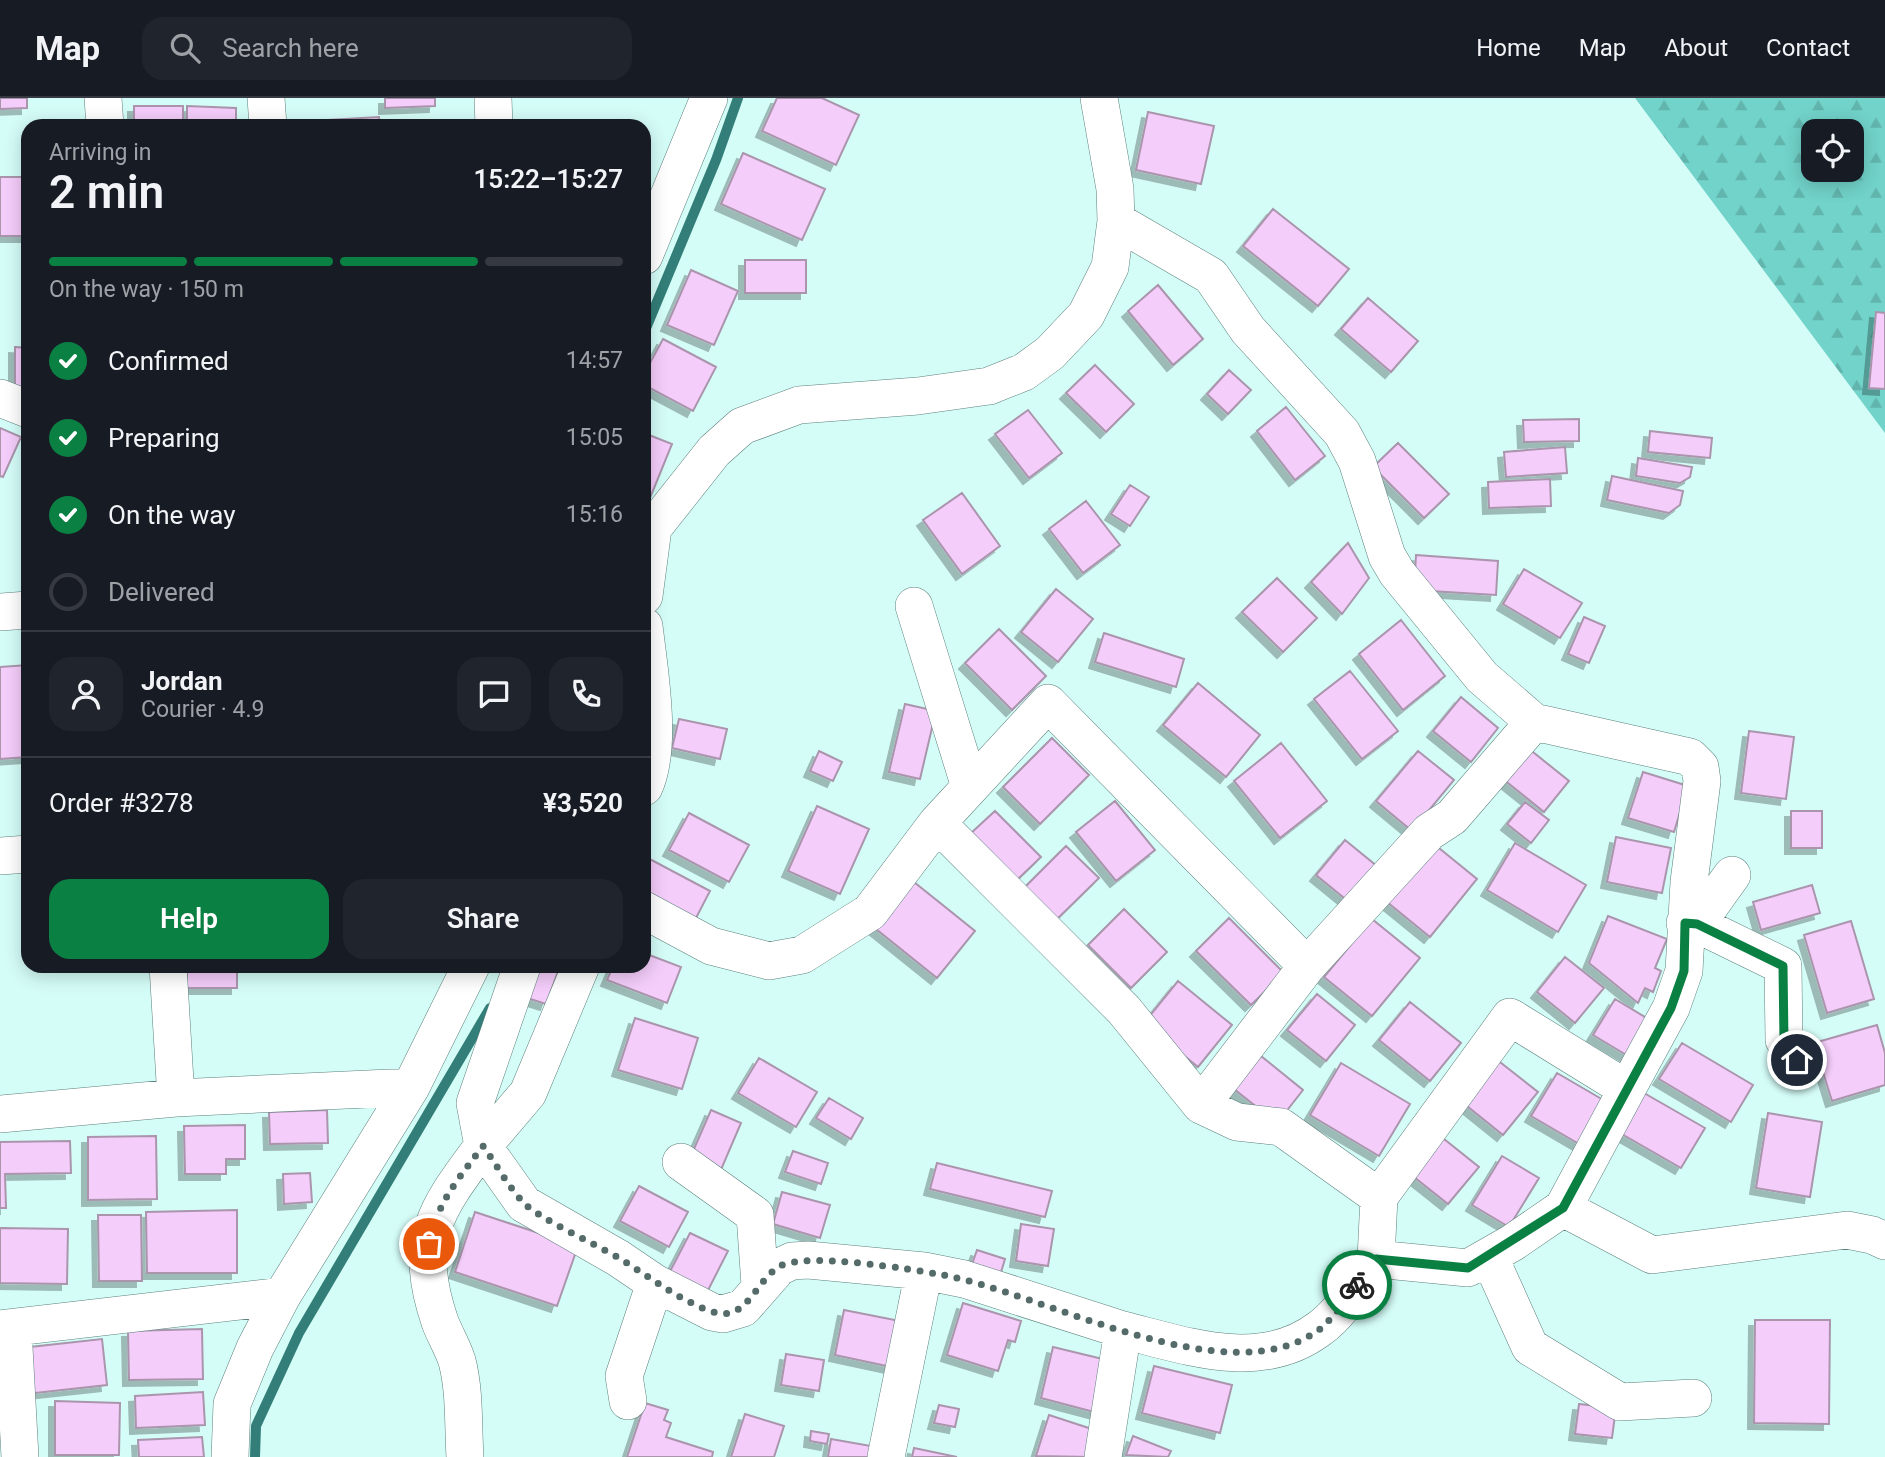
<!DOCTYPE html>
<meta charset="utf-8">
<style>
:root{--surface:#171b24;--page:#20242c;--text:#f1f3f6;--muted:#9ea1a6;--line:#363941;--accent:#0b8043}
body{margin:0;font-family:Roboto,sans-serif;background:var(--page);color:var(--text);height:100vh;display:flex;flex-direction:column;font-size:26px;white-space:nowrap}
*{box-sizing:border-box;margin:0}
p{font-size:23px;color:var(--muted)}
.icon{flex:none;width:38px;height:38px;fill:none;stroke:currentColor;stroke-width:2;stroke-linecap:round;stroke-linejoin:round}
.map{position:relative;flex:1;overflow:hidden}
.drawer{position:absolute;left:21px;top:21px;width:630px;height:854px;display:flex;flex-direction:column;background:var(--surface);border-radius:21px;box-shadow:0 4px 18px #0003}
.drawer>*{flex:none}
.fabs{position:absolute;left:1801px;top:21px;display:grid;gap:14px}
.fabs a{display:grid;place-items:center;width:63px;height:63px;border-radius:14px;background:var(--surface);box-shadow:0 4px 18px #0003;font-size:35px}
.pin{position:absolute;display:grid;place-items:center;width:60px;height:60px;color:#fff;margin:-30px;border:4px solid #fff;border-radius:50%;box-shadow:0 2px 7px #0007}
.courier{position:absolute;display:grid;place-items:center;width:70px;height:70px;margin:-35px;border:5px solid #0b8043;border-radius:50%;background:#fff;color:#222;box-shadow:0 2px 9px #0007}
.head em{font-style:normal;font-weight:600}
.head div{display:flex;flex-direction:column-reverse}
.head{display:flex;align-items:center;justify-content:space-between;height:119px;padding:0 28px}
h1{font-size:46px;font-weight:600;line-height:52px}
.bar{display:grid;grid-template-columns:repeat(4,1fr);gap:10px 7px;align-content:center;height:84px;padding:0 28px}
.bar i{height:9px;border-radius:5px;background:var(--line)}
.bar .current{background:var(--accent)}
.bar p{grid-column:span 4}
.line{display:flex;align-items:center;gap:18px;padding:0 28px;border-top:2px solid var(--line)}
.line div{flex:1}
.round{display:grid;place-items:center;flex:none;width:74px;height:74px;border-radius:21px;background:var(--page)}
ol{padding:0 28px;list-style:none}
li{display:flex;align-items:center;gap:21px;height:77px}
li p{margin-inline-start:auto}
li .icon{padding:7px;border-radius:50%;background:var(--accent);color:#fff;stroke-width:4}
li:last-child{color:var(--muted)}
li i{width:38px;height:38px;border:4px solid var(--line);border-radius:50%}
.action{display:flex;gap:14px;margin-top:auto;padding:14px 28px}
.action a{flex:1;height:80px;border-radius:21px;background:var(--accent);color:#fff;font-size:28px;font-weight:600;line-height:80px;text-align:center}
.action a+a{background:var(--page);color:var(--text)}
header{display:flex;align-items:center;gap:42px;box-sizing:border-box;height:98px;padding:0 35px;background:var(--surface);border-bottom:2px solid var(--line)}
header strong{font-size:33px}
nav{display:flex;gap:38px;margin-inline-start:auto;font-size:24px}
.search{width:490px;height:63px;background:var(--page);display:flex;align-items:center;gap:18px;box-sizing:border-box;padding:0 24px;border-radius:21px;color:var(--muted);font-size:26px}
.map>svg:first-child{display:block}
.forest{fill:url(#forest-firs);fill-rule:evenodd}
.lines{fill:none;stroke-linecap:round;stroke-linejoin:round}
.stream{stroke:#337e78;stroke-width:10}
.building{fill:#f4cdfa;stroke:#aa95ad;stroke-width:2;filter:url(#shadow)}
.minor-casing{stroke:#5c807c;stroke-width:38}
.minor{stroke:#fff;stroke-width:37}
.done{stroke:#546b69;stroke-width:7;stroke-dasharray:0 12.6}
.route{stroke:#0b8043;stroke-width:9}
</style>
<header>
<strong>Map</strong>
<div class="search"><svg class="icon" aria-label="search" viewBox="0 0 24 24"><circle cx="10" cy="10" r="6"/><path d="M15 15l6 6"/></svg>Search here</div>
<nav><a>Home</a><a>Map</a><a>About</a><a>Contact</a></nav>
</header>
<div class="map">
<svg width="1885" height="1359" viewBox="0 0 1885 1359">
<defs>
<pattern id="forest-firs" width="22" height="20" patternUnits="userSpaceOnUse" patternTransform="scale(1.75)"><rect width="22" height="20" fill="#71d3ca"/><path d="M5 1l3.5 6h-7zM16 11l3.5 6h-7z" fill="#61b5ad"/></pattern>
<filter id="shadow"><feDropShadow dx="-6" dy="6" stdDeviation="0" flood-color="#0004"/></filter>
</defs>
<rect width="100%" height="100%" fill="#d5fdf8"/>
<!-- forest -->
<path class="forest" d="M1635 0H1885V335ZM1813 33H1852V72H1813Z"/>
<g class="lines">
<!-- stream -->
<path class="stream" d="M644 235 716 62 738 0
M255 1359 256 1328 299 1235 490 910"/>
</g>
<!-- building -->
<path class="building" d="M0 0H27V10L0 11Z
M385 0H435V8L385 10Z
M777 0H822L859 17 836 67 762 33Z
M134 8H183V28H134Z
M187 8 236 10V28H187Z
M1148 14 1214 28 1201 86 1136 72Z
M379 19 380 28H328V22Z
M743 55 825 91 802 142 721 106Z
M0 79H28V138H0Z
M1273 111 1349 171 1318 208 1243 148Z
M745 162H806V195H745Z
M691 172 738 193 714 247 667 227Z
M1158 187 1203 241 1173 267 1128 213Z
M1368 200 1418 243 1391 274 1341 231Z
M1876 214 1885 215V291L1869 290Z
M663 241 716 269 693 313 644 287V276Z
M15 249 28 250V289H15Z
M1095 267 1134 306 1106 334 1066 295Z
M1229 272 1251 292 1228 316 1207 296Z
M1286 309 1325 358 1295 382 1257 333Z
M1028 312 1062 355 1029 380 995 336Z
M1579 321V343L1524 344 1523 322Z
M0 330 21 339 3 379 0 378Z
M1650 333 1712 340 1710 360 1648 354Z
M644 335 672 346 650 400 644 398Z
M1398 345 1449 396 1424 420 1373 369Z
M1565 349 1567 375 1506 379 1504 354Z
M1638 360 1692 369 1690 379 1680 385 1636 378Z
M1612 378 1683 393 1680 407 1669 415 1607 402Z
M1550 381 1551 408 1489 410 1488 384Z
M1130 387 1149 399 1130 428 1111 416Z
M962 395 1000 448 962 476 923 422Z
M1086 403 1120 447 1083 475 1049 431Z
M1348 445 1369 480 1342 516 1311 484Z
M1416 457 1498 463 1496 497 1414 492Z
M1524 471 1582 505 1560 540 1503 506Z
M1277 480 1317 520 1283 554 1242 514Z
M1056 491 1093 521 1058 564 1021 534Z
M1584 519 1605 528 1589 565 1568 556Z
M1401 522 1445 578 1403 612 1359 556Z
M999 531 1046 578 1012 612 965 565Z
M1104 535 1184 561 1176 589 1095 564Z
M28 567V659L0 661V569Z
M1350 573 1398 633 1362 661 1314 601Z
M1198 585 1260 637 1226 679 1163 627Z
M1461 599 1498 630 1471 664 1433 633Z
M905 606 936 613 920 681 889 674Z
M679 621 727 631 720 661 672 650Z
M1749 633 1794 639 1786 701 1741 695Z
M1052 640 1089 677 1040 726 1003 689Z
M1281 645 1327 703 1280 740 1234 683Z
M1528 650 1569 683 1544 714 1503 681Z
M819 653 842 664 833 683 810 673Z
M1418 653 1454 682 1412 733 1376 703Z
M1643 674 1688 688 1674 734 1628 720Z
M1115 703 1155 752 1116 783 1076 734Z
M1525 704 1549 722 1531 745 1507 726Z
M817 708 869 731 840 796 788 773Z
M995 713 1041 759 1016 783 970 736Z
M1791 713H1822V750H1791Z
M689 715 749 747 729 784 669 752Z
M1616 739 1671 750 1662 795 1607 784Z
M1345 742 1378 769 1349 804 1316 777Z
M1515 745 1586 787 1558 834 1487 792Z
M1434 746 1477 781 1430 839 1387 804Z
M1066 748 1099 780 1049 829 1016 798Z
M644 758 710 793 695 822 644 795Z
M914 784 975 833 937 880 876 831Z
M1812 787 1820 815 1761 832 1753 804Z
M1124 811 1167 854 1131 890 1088 847Z
M1608 818 1667 841 1655 870 1661 873 1653 894 1645 890 1638 905 1589 865Z
M1229 820 1284 875 1251 907 1196 853Z
M1372 821 1420 860 1372 918 1324 879Z
M1851 823 1874 901 1827 915 1804 837Z
M644 855 681 869 667 905 607 882 613 868H644Z
M1565 859 1604 890 1575 925 1537 894Z
M187 868H237V890H187Z
M535 868H560L546 906 524 899Z
M1178 883 1232 927 1198 969 1144 925Z
M1317 896 1355 927 1326 963 1287 932Z
M1615 901 1655 925 1633 961 1593 937Z
M1410 904 1461 945 1430 983 1379 942Z
M635 920 698 940 682 991 618 972Z
M1877 927 1885 955V987L1832 1003 1814 945Z
M1682 945 1753 987 1731 1024 1659 981Z
M1491 957 1538 994 1503 1037 1457 1000Z
M1261 958 1303 992 1277 1025 1234 991Z
M759 960 817 994 796 1029 738 995Z
M1341 965 1410 1006 1379 1058 1310 1017Z
M1557 975 1605 1003 1579 1046 1531 1018Z
M1644 995 1705 1030 1681 1070 1620 1035Z
M829 1000 863 1020 851 1041 816 1020Z
M327 1012 328 1045 270 1046 269 1014Z
M711 1012 741 1025 720 1074 690 1060Z
M1768 1015 1822 1024 1810 1099 1756 1090Z
M245 1027V1061H226V1076H185L184 1028Z
M1439 1037 1479 1069 1448 1106 1409 1075Z
M156 1038 157 1101 88 1102V1039Z
M70 1043 71 1075 5 1076 6 1110H0V1044Z
M793 1053 828 1065 821 1086 785 1074Z
M1502 1058 1539 1080 1509 1129 1472 1107Z
M937 1065 1052 1093 1045 1119 930 1091Z
M310 1075 312 1104 284 1106 283 1076Z
M639 1088 688 1114 669 1149 620 1123Z
M782 1094 830 1107 820 1140 773 1126Z
M237 1112V1175H147L146 1114Z
M475 1114 578 1148 557 1208 455 1174Z
M98 1117H141L142 1183H99Z
M1021 1126 1054 1131 1048 1168 1016 1163Z
M0 1130 68 1131 67 1186 0 1185Z
M690 1135 728 1153 701 1206 663 1187Z
M977 1152 1005 1161 999 1181 970 1172Z
M963 1205 1021 1223 1015 1244 1008 1242 998 1273 947 1257Z
M844 1212 905 1224 896 1270 835 1257Z
M1755 1222H1830L1829 1326 1754 1325Z
M202 1231 203 1281 129 1282 128 1233Z
M102 1241 107 1287 26 1296 21 1250Z
M1053 1249 1111 1263 1098 1315 1041 1300Z
M786 1256 824 1262 819 1293 781 1287Z
M1154 1268 1232 1287 1220 1335 1142 1315Z
M203 1294 205 1327 136 1330 135 1298Z
M55 1303 120 1305 119 1357H55Z
M645 1305 668 1312 664 1322 671 1325 666 1339 713 1354 712 1359H627Z
M1579 1306 1616 1310 1612 1340 1575 1336Z
M939 1307 959 1311 955 1329 934 1325Z
M745 1316 784 1328 774 1359H731Z
M1049 1317 1101 1334 1093 1359 1036 1358Z
M811 1333 829 1336 827 1346 810 1343Z
M1133 1338 1171 1353 1168 1359 1126 1357Z
M202 1339 204 1359H139L138 1342Z
M831 1341 871 1348 869 1359H828Z
M914 1350 957 1359H912Z"/>
<g class="lines">
<defs>
<path id="minor" d="M103 0 105 28
M266 0 268 28
M493 0 494 28
M1116 123 1211 178 1248 232 1342 335 1357 363 1387 458 1397 475 1482 579 1534 624 1690 659 1700 669 1702 683 1689 784 1684 873 1671 910 1627 991
M644 158 709 0
M0 300 28 311
M644 498 653 430 714 353 742 328 799 307 918 298 989 288 1024 274 1050 255 1086 217 1110 169 1116 123 1115 91 1099 0
M914 508 970 689
M0 514 28 512
M644 528C649 571 663 649 644 689
M0 758 28 756
M644 812 711 848 769 863 802 857 870 814 937 725 1048 605 1307 868 1201 1007 1124 912 937 725
M1685 825 1697 826 1783 868 1784 942 1797 962
M1697 826 1732 777
M168 868 176 1000
M581 868 528 995 483 1048 524 1106 618 1160 655 1185 712 1214 723 1216 743 1210 779 1169 792 1163 808 1162 924 1173 964 1181 1123 1232 1103 1359
M1307 868 1429 734 1452 719 1534 624
M1201 1007 1237 1024 1281 1029 1379 1099 1510 919 1627 991 1563 1110 1512 1145 1468 1170 1376 1161 1379 1099
M0 1016 176 1000 411 989
M681 1064 755 1117 760 1187
M1563 1110 1652 1157 1847 1132 1872 1137 1885 1143
M1489 1158 1530 1249 1620 1304 1693 1300
M0 1231 282 1198
M13 1231 20 1359
M1123 1232C1187 1248 1260 1275 1319 1231 1343 1214 1359 1184 1376 1161
M628 1303 624 1278 655 1185
M230 1359 232 1306 255 1250 282 1198 411 989 471 868
M465 1359C463 1328 465 1293 457 1263 453 1250 445 1237 440 1224 412 1141 436 1111 483 1048L475 1005 522 868
M886 1359 924 1173"/>
</defs>
<!-- minor casing -->
<use href="#minor" class="minor-casing"/>
<!-- minor -->
<use href="#minor" class="minor"/>
</g>
<g class="lines">
<!-- done -->
<path class="done" d="M429 1146C436 1106 459 1080 483 1048 496 1066 508 1088 523 1104 535 1118 594 1146 614 1157 646 1176 675 1200 710 1213 747 1227 755 1182 780 1168 807 1154 910 1171 943 1177 1043 1195 1229 1300 1320 1231 1334 1219 1347 1201 1357 1187"/>
<!-- route -->
<path class="route" d="M1357 1187 1376 1161 1468 1170 1563 1110 1671 910 1684 873 1685 825 1697 826 1783 868 1784 943 1797 962"/>
</g>
</svg>
<div class="fabs">
<a><svg class="icon" aria-label="locate" viewBox="0 0 24 24"><circle cx="12" cy="12" r="6"/><path d="M12 2v4M12 18v4M2 12h4M18 12h4"/></svg></a>
</div>
<div class="pin" style="left:429px;top:1146px;background:#ea580c"><svg class="icon" aria-label="bag" viewBox="0 0 24 24"><path d="M5 8h14l-1 12H6zM9 8a3 3 0 0 1 6 0"/></svg></div>
<div class="pin" style="left:1797px;top:962px;background:#1f2937"><svg class="icon" aria-label="home" viewBox="0 0 24 24"><path d="M3 11l9-7 9 7M6 9v11h12V9"/></svg></div>
<div class="courier" style="left:1357px;top:1187px"><svg class="icon" aria-label="bike" viewBox="0 0 24 24"><circle cx="6" cy="16" r="4"/><circle cx="18" cy="16" r="4"/><path d="M6 16l4-8h5l3 8M10 8l3 8H6M13 5h3"/></svg></div>
<section class="drawer">
<div class="head"><div><h1>2 min</h1><p>Arriving in</p></div><em>15:22–15:27</em></div>
<div class="bar"><i class="current"></i><i class="current"></i><i class="current"></i><i></i><p>On the way · 150 m</p></div>
<ol>
<li><svg class="icon" aria-label="check" viewBox="0 0 24 24"><path d="M5 12l5 5 9-10"/></svg>Confirmed<p>14:57</p></li>
<li><svg class="icon" aria-label="check" viewBox="0 0 24 24"><path d="M5 12l5 5 9-10"/></svg>Preparing<p>15:05</p></li>
<li><svg class="icon" aria-label="check" viewBox="0 0 24 24"><path d="M5 12l5 5 9-10"/></svg>On the way<p>15:16</p></li>
<li><i></i>Delivered</li>
</ol>
<div class="line" style="height:126px"><a class="round"><svg class="icon" aria-label="person" viewBox="0 0 24 24"><circle cx="12" cy="8" r="4"/><path d="M4 21q1-7 8-7t8 7"/></svg></a><div><b>Jordan</b><p>Courier · 4.9</p></div><a class="round"><svg class="icon" aria-label="chat" viewBox="0 0 24 24"><path d="M4 5h16v11H9l-5 4z"/></svg></a><a class="round"><svg class="icon" aria-label="phone" viewBox="0 0 24 24"><path d="M5 4h4l2 5-3 2q2 4 5 5l2-3 5 2v4C11 20 4 13 5 4z"/></svg></a></div>
<div class="line" style="height:91px"><div>Order #3278</div><b>¥3,520</b></div>
<div class="action"><a>Help</a><a>Share</a></div>
</section>
</div>
